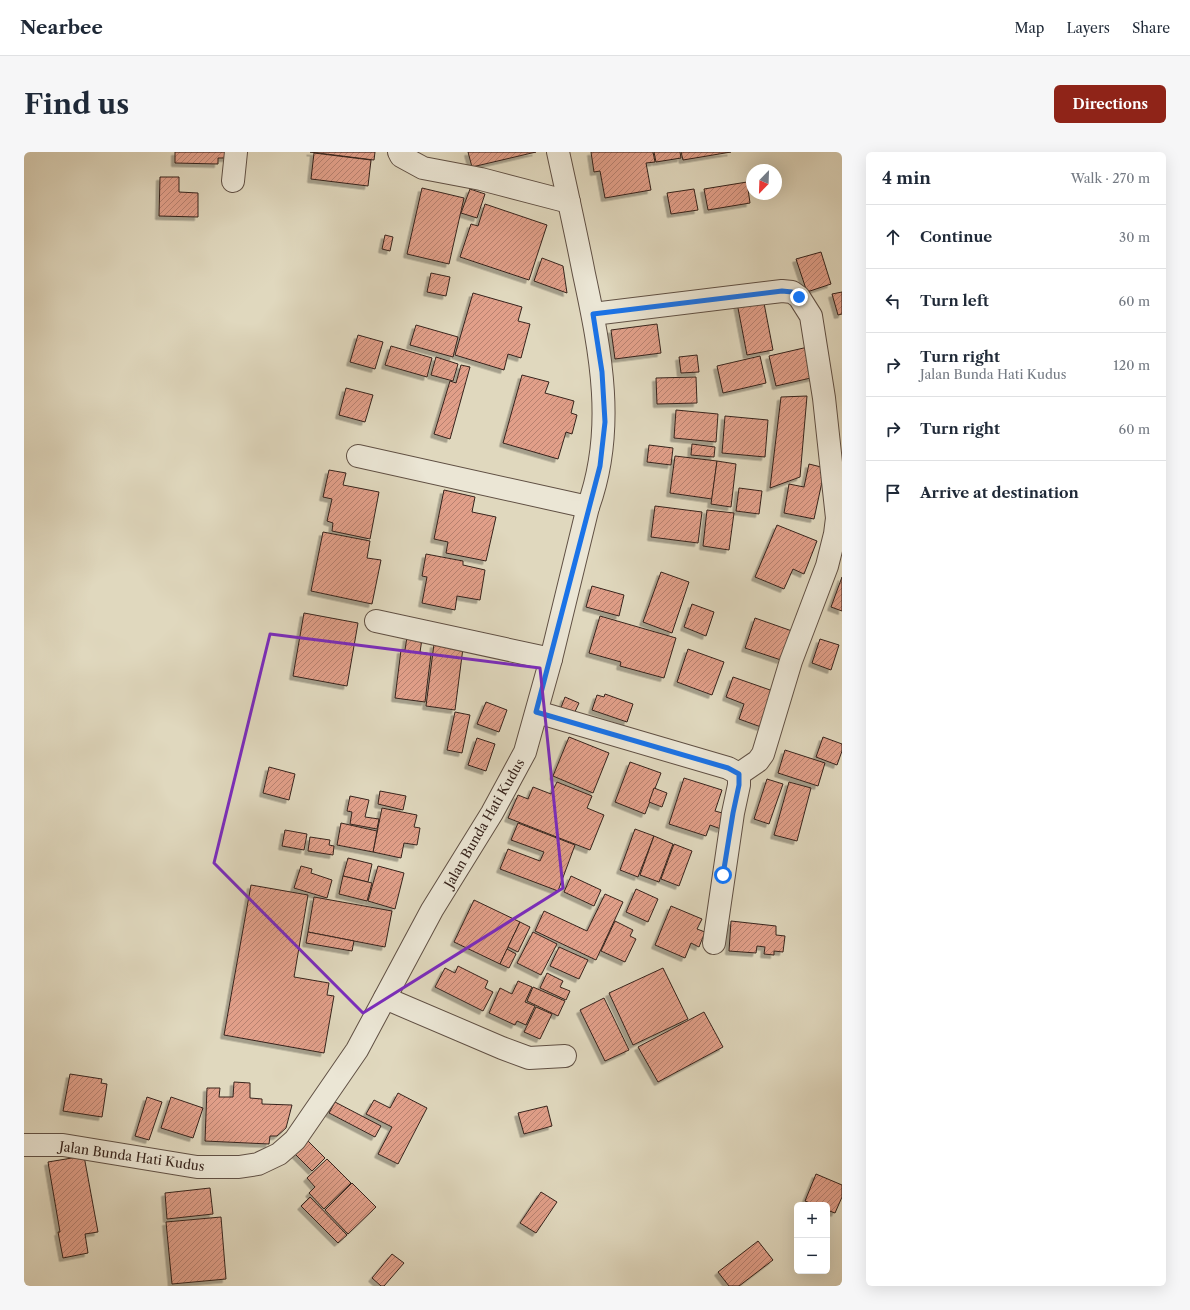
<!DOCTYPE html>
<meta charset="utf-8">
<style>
body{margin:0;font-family:"Libre Caslon Text",serif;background:#f6f6f7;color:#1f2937}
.controls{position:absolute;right:12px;bottom:12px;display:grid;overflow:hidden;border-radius:6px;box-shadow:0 4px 16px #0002}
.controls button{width:36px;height:36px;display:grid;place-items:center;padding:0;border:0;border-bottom:1px solid #e0e1e3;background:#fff;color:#1f2937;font:20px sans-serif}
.compass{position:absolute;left:722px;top:12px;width:36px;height:36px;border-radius:50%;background:#fff;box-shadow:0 4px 16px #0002;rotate:203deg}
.stop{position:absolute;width:12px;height:12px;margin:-9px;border:3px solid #1a73e8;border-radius:50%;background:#fff}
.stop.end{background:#1a73e8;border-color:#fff;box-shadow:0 1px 4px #0008}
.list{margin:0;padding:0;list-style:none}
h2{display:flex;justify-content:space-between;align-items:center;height:52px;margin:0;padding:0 16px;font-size:17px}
h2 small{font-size:13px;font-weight:400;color:#747a83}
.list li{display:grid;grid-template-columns:26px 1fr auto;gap:12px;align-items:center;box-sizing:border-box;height:64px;padding:0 16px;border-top:1px solid #e0e1e3}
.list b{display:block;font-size:15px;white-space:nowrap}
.list p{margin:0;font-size:13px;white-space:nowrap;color:#747a83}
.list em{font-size:13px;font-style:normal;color:#747a83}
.icon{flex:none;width:22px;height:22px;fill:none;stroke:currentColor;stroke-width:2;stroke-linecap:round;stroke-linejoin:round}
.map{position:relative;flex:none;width:818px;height:1134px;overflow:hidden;border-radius:6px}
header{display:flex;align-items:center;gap:24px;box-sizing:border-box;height:56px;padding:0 20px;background:#fff;border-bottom:1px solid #e0e1e3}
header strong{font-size:19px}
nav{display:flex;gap:22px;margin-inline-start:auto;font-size:14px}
.intro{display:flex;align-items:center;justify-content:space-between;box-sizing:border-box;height:96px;padding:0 24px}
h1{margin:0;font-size:28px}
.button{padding:10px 18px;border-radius:6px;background:#8f2418;color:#fff;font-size:14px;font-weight:700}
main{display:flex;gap:24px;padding:0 24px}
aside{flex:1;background:#fff;border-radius:6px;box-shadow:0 4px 16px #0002}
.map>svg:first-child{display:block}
.building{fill:url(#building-hatch);stroke:#36231c;filter:url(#shadow)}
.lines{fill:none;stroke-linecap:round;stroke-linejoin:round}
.minor-casing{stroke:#605044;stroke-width:24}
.tertiary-casing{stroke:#605044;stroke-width:24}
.minor{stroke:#ebe6d5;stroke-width:22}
.tertiary{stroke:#ebe6d5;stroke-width:22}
.route{stroke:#1a73e8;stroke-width:5}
.marked{fill:none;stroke:#7b2cbf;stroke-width:3;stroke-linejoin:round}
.labels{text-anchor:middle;stroke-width:3.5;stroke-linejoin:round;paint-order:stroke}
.street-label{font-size:13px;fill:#36231c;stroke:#ebe6d5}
</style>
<header>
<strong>Nearbee</strong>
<nav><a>Map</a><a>Layers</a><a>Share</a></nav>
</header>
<div class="intro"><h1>Find us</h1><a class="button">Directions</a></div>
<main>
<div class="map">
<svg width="818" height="1134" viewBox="0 0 818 1134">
<defs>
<pattern id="building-hatch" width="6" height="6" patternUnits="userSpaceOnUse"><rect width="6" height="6" fill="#e19f89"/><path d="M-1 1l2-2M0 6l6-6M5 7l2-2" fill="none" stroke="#b7816f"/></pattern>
<filter id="shadow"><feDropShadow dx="-3.5" dy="3.5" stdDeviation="0" flood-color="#0004"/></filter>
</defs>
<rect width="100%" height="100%" fill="#e0d8be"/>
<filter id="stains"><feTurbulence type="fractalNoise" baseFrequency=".005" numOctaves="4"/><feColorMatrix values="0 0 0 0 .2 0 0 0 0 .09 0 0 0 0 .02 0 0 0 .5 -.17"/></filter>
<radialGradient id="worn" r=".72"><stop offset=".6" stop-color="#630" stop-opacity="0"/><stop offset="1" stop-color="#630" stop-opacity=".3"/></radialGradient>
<g class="building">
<polygon points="151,0 207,0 207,6 194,6 194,12 151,11"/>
<polygon points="286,0 351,0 350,8"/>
<polygon points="444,0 512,0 448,15"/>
<polygon points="567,0 629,0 631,10 622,11 627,38 581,46 576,19 570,20"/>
<polygon points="630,0 656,0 657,6 632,10"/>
<polygon points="657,0 707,0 659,8"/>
<polygon points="290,1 347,8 344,34 287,27"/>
<polygon points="136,25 155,25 155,40 174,41 174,65 135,64"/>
<polygon points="723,30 726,51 684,58 680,37"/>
<polygon points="398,36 440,46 425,112 383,102"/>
<polygon points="446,37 461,42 453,66 437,61"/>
<polygon points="670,37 674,58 647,62 643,41"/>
<polygon points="461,52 523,73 505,128 436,105 447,72 454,74"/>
<polygon points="361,83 369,85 366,99 358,97"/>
<polygon points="797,100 807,132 783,140 772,107"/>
<polygon points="518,106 539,114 543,141 510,129"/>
<polygon points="407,121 426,125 422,144 403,140"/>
<polygon points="818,140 818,162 814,163 808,142"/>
<polygon points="449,141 498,155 494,169 506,172 497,206 484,202 480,218 431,203"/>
<polygon points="739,146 749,198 723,203 713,151"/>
<polygon points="633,172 637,201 591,207 587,178"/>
<polygon points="392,173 434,185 429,205 386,193"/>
<polygon points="334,183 359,190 351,217 326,210"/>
<polygon points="367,194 408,206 403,225 361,213"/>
<polygon points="784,195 791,225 752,234 745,204"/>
<polygon points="673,203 675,220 657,221 655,205"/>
<polygon points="736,204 742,231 699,241 693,214"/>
<polygon points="412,205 434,212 429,229 407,223"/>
<polygon points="437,213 446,215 426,287 410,282 426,229 432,231"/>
<polygon points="498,223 525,230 521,241 550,249 547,261 553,263 548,282 542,280 534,307 479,291"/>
<polygon points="672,225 673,251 633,252 632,226"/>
<polygon points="322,236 349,243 341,270 315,263"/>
<polygon points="783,244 776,325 746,336 757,245"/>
<polygon points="652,258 694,262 692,290 650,286"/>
<polygon points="701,264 744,268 741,305 698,301"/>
<polygon points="668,292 691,295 690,305 667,303"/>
<polygon points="625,293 649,296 647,313 623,310"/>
<polygon points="651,304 693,309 688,347 646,341"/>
<polygon points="693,309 712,312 707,355 687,352"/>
<polygon points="785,312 801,316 790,367 760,361 765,332 780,335"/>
<polygon points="305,318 322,321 319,333 355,340 346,387 308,379 309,371 303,369 308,347 299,345"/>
<polygon points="715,336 738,339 735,362 712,359"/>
<polygon points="420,338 451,345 448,360 472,365 462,409 422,401 424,390 410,387"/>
<polygon points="631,354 678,360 674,391 627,385"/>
<polygon points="683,358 710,361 705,398 679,394"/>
<polygon points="753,373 793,389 780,422 769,417 760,437 731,425"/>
<polygon points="299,380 346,389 343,406 357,408 348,452 287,439"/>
<polygon points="402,402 439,409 439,413 461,418 456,448 433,444 431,458 398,451 403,425 398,424"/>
<polygon points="637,420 665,430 648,481 619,470"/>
<polygon points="818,425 818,459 807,455"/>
<polygon points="568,434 600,443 595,464 562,455"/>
<polygon points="668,452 690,460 682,484 660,475"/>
<polygon points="280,461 334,471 323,534 269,524"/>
<polygon points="576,464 652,486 640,526 596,514 597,510 565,501"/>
<polygon points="731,466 768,479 757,508 721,496"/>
<polygon points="383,485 398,487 396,500 407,502 401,550 371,546 377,498 381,498"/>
<polygon points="796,487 815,493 807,518 788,511"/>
<polygon points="410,492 439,496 431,558 402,554"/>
<polygon points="664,497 700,510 688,543 653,530"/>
<polygon points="709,525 749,539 737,575 715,567 720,552 702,545"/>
<polygon points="581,542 609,552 603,570 568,558 573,543 580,545"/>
<polygon points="541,545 555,551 549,564 536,558"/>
<polygon points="462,550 483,558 475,580 453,572"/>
<polygon points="431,560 446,563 438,601 423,598"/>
<polygon points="545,585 585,601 569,641 529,624"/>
<polygon points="799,585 818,592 818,599 813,613 792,605"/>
<polygon points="453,586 471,592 462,619 444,613"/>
<polygon points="761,598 801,611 794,634 754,621"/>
<polygon points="606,610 637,621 621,662 591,650"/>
<polygon points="245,615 271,622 265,648 239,641"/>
<polygon points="660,626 698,638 691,659 702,662 697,677 686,673 682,684 645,672"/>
<polygon points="743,627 759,632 745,672 730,667"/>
<polygon points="533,630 568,644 563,656 580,663 566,698 484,666 494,643 504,647 509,635 527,642"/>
<polygon points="765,630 787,636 773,689 750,683"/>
<polygon points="630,636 643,641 638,655 625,650"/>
<polygon points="356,639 382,644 379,658 354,652"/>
<polygon points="326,644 345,648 341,665 355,667 353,677 326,672 328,660 323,659"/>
<polygon points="358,656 393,663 390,675 396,676 393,693 380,691 377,706 349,700"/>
<polygon points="317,671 353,679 349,700 313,693"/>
<polygon points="494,671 551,693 534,739 476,717 484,697 516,709 520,700 487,688"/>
<polygon points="611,677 630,684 614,725 596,718"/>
<polygon points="261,678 283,682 280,698 258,694"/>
<polygon points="630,684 649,692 635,730 616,723"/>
<polygon points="286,685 306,688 305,693 310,694 309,703 284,699"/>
<polygon points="650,692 668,699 655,734 637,727"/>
<polygon points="324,706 348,712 344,730 319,724"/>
<polygon points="277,714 288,717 287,721 308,728 303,746 270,736"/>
<polygon points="354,714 380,721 371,757 344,749"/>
<polygon points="319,724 348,731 343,749 315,742"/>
<polygon points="547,724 577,738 570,754 540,740"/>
<polygon points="227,733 284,743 270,825 305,831 303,843 310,844 300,901 200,883"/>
<polygon points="612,737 634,747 624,770 602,760"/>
<polygon points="581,742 599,750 572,808 511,779 520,759 563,779"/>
<polygon points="290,745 368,759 361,795 284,780"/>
<polygon points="450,748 496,770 476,812 430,790"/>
<polygon points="647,754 678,767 673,777 681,780 675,795 667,791 661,806 631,793"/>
<polygon points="591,769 609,778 606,784 612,787 601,810 577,799"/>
<polygon points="707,769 752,774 752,783 761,784 759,800 750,799 750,803 740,802 741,795 733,794 732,801 705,799"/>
<polygon points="496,770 506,775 494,800 484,795"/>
<polygon points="284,780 330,789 328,799 282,791"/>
<polygon points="509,780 533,792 517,823 493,811"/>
<polygon points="535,795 564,808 555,827 526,814"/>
<polygon points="483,797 492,802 485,816 476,812"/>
<polygon points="434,814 464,829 461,836 469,840 459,859 411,835 421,816 431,821"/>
<polygon points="639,816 664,867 609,893 585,841"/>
<polygon points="523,821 539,829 536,835 546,839 542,848 516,836"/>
<polygon points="494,829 508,835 501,850 511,854 502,873 493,869 491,873 465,861 476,836 488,842"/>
<polygon points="509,835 541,849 534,864 503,849"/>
<polygon points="580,846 605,898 581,909 556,858"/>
<polygon points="512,855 528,862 516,887 500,880"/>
<polygon points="680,860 699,895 634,930 614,895"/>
<polygon points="46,922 78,927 77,931 83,932 78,965 39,959"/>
<polygon points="210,930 226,931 226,946 238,947 238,952 268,953 262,976 253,984 246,984 245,992 181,989 183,936 196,936 195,945 209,945"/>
<polygon points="374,941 403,956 374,1012 354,1002 368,975 342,962 350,948 366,956"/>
<polygon points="123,945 138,950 125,988 111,984"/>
<polygon points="147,945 179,956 169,986 137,976"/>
<polygon points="311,950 357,974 351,985 305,961"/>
<polygon points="523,954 528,974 500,982 494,961"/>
<polygon points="284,989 301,1006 288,1019 271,1002"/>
<polygon points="60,1004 74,1080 61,1082 64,1101 39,1106 34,1080 36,1080 24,1010"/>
<polygon points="303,1007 327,1031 300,1057 285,1041 291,1035 283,1026"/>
<polygon points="792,1022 818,1033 818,1045 811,1061 803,1058 803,1053 791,1053 781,1049"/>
<polygon points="328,1031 352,1055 324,1082 301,1058"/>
<polygon points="186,1036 189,1062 143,1067 141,1041"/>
<polygon points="517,1040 533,1050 512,1081 496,1071"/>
<polygon points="286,1045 323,1083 314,1091 277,1054"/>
<polygon points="197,1065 202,1127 148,1132 142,1070"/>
<polygon points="734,1089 749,1108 715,1134 705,1134 694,1120"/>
<polygon points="368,1102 380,1111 360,1134 357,1134 348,1126"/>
</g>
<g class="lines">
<defs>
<g id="minor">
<polyline points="375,0 377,4 399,16 457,27 545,50"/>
<polyline points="209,29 212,0"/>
<polyline points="569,162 758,139 768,140 775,145 787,164 800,246 813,366 811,382 803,414 767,509 739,602 734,609 715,622"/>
<polyline points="334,304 564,355"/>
<polyline points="352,469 527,507"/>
<polyline points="513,560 704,616 715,622 715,633 709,661 690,791"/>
<polyline points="361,846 478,896 505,906 541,904"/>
</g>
<path id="tertiary" d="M0,993H39L173,1015H215L234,1012L255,1002L271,988L333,898L408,758L468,661L501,600L527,507L564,355C592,278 577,201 560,122C552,81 543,41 534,0"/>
</defs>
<use href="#minor" class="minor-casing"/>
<use href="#tertiary" class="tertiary-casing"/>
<use href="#minor" class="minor"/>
<use href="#tertiary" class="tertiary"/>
</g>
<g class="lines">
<polyline class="route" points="699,723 709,661 715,633 715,622 704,616 512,560 576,314 581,270 578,220 569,162 758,139 768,140 775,145"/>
</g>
<path class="marked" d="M246,482L516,516L539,736L339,861L190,711Z"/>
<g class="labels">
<g class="street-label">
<text transform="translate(460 671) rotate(-60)" y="5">Jalan Bunda Hati Kudus</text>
<text transform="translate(108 1004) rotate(8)" y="5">Jalan Bunda Hati Kudus</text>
</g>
</g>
<rect width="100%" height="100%" filter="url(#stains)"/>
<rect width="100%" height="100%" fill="url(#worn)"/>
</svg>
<div class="controls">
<button>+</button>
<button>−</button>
</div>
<svg class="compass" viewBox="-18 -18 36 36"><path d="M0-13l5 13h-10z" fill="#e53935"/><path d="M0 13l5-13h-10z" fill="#747a83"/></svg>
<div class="stop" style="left:699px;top:723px"></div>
<div class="stop end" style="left:775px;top:145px"></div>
</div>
<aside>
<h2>4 min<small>Walk · 270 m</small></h2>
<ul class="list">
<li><svg class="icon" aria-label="ahead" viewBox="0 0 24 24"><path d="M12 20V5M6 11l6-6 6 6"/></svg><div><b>Continue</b></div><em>30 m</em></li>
<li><svg class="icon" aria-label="left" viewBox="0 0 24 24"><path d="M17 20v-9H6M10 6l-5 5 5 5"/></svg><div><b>Turn left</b></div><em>60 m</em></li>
<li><svg class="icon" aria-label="right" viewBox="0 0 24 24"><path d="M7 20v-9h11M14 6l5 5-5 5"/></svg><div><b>Turn right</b><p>Jalan Bunda Hati Kudus</p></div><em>120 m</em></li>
<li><svg class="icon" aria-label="right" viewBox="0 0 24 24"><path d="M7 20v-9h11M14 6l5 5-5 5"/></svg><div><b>Turn right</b></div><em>60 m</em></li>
<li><svg class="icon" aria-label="arrive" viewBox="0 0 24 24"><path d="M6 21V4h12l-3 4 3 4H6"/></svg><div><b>Arrive at destination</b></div></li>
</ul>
</aside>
</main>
